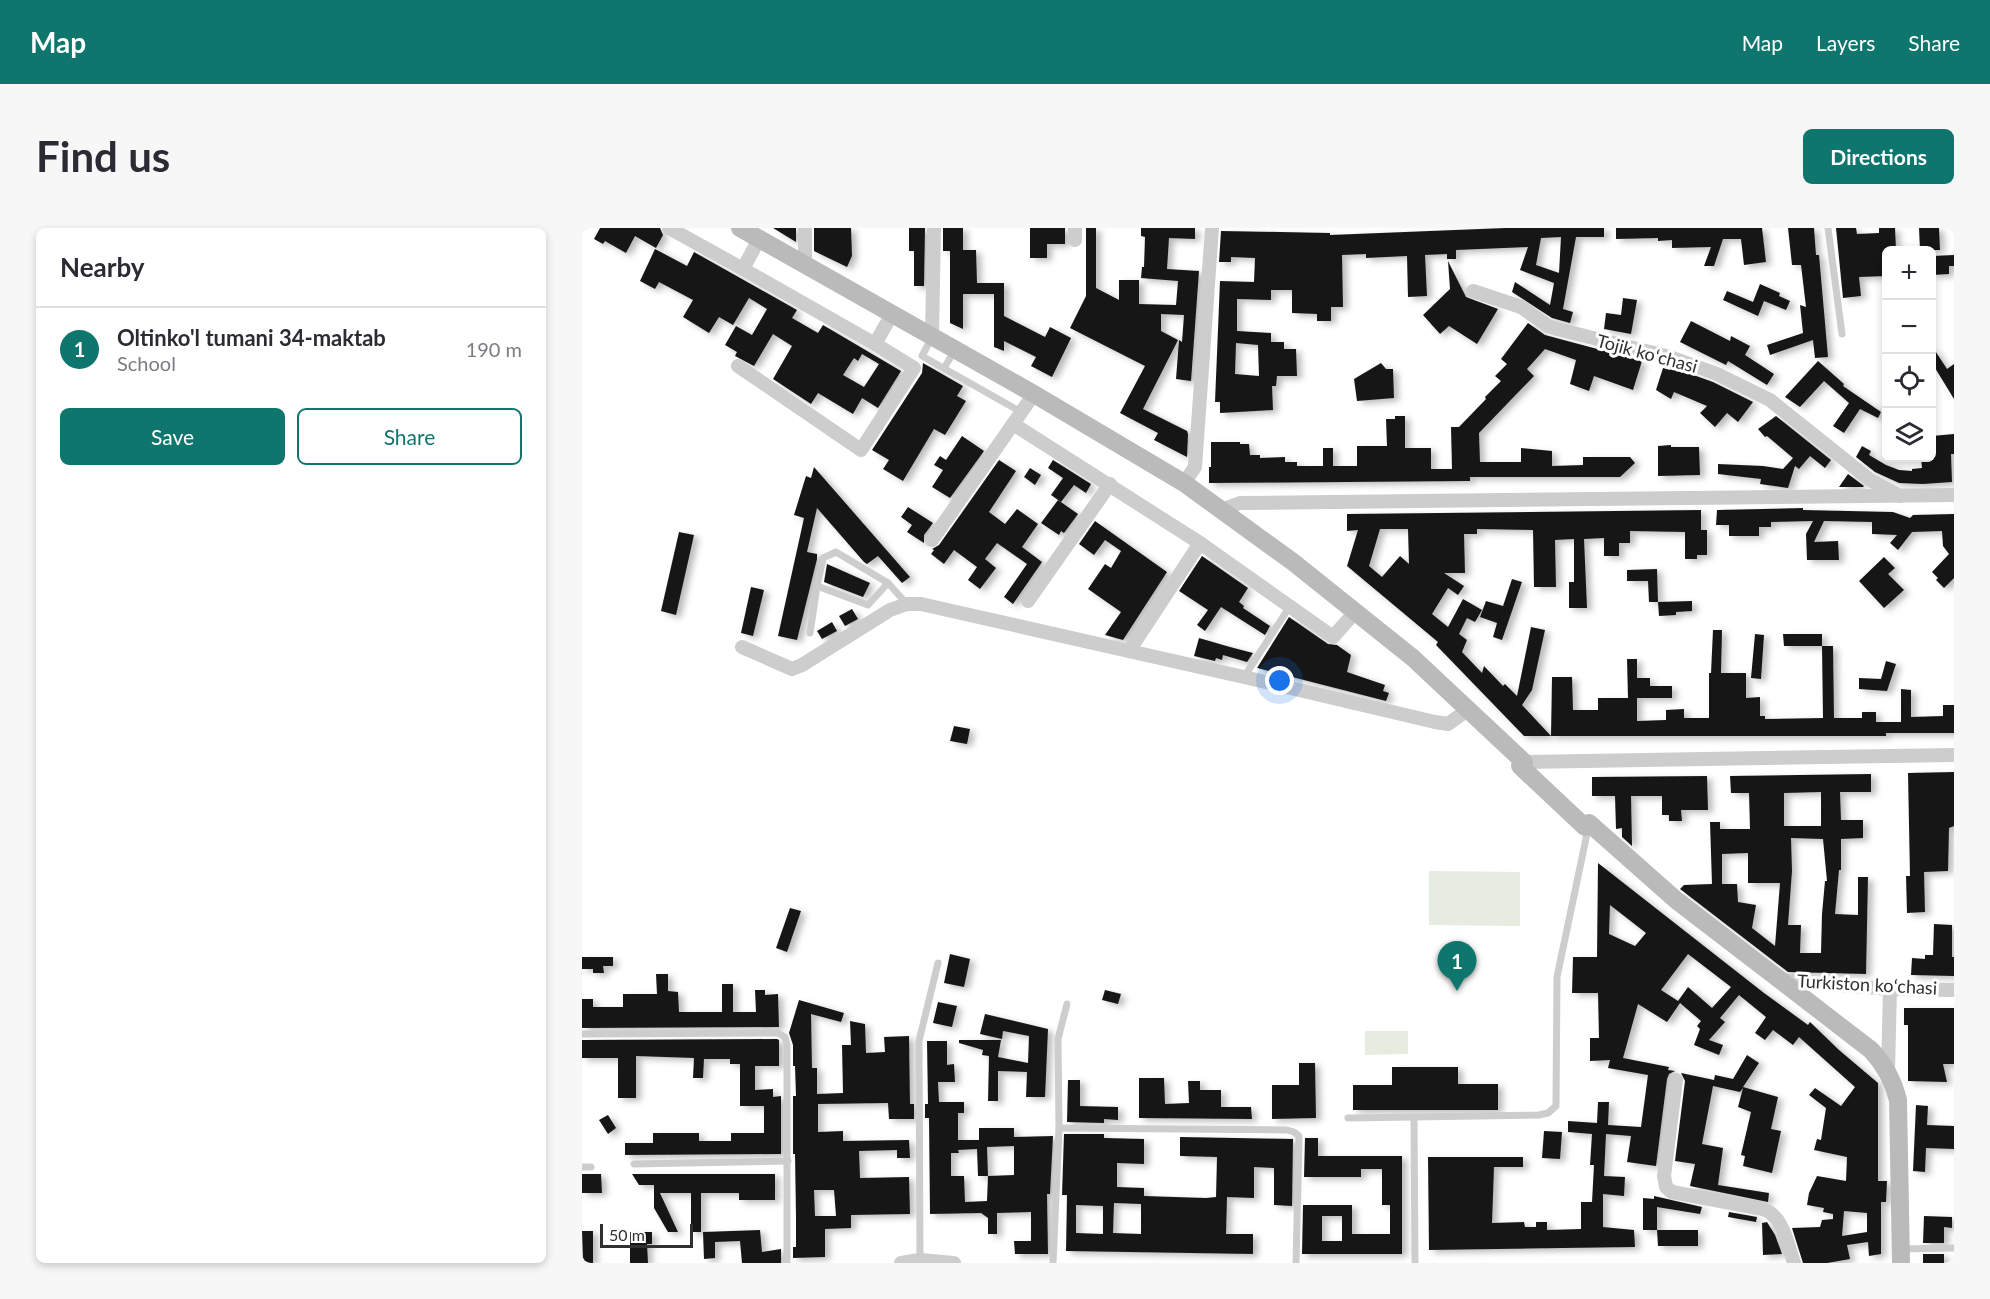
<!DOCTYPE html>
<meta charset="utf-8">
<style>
body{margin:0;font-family:Lato,sans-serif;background:#f7f7f7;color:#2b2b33}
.controls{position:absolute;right:18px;top:18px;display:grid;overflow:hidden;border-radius:9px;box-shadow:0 3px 9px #0003}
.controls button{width:54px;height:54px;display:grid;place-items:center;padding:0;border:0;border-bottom:2px solid #e1e1e2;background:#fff;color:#2b2b33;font:30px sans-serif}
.scale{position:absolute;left:18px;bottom:15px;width:93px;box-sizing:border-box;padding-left:6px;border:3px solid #303030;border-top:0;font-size:16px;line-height:21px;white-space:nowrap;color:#303030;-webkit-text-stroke:4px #fff;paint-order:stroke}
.you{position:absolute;left:698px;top:453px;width:21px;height:21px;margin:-15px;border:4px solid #fff;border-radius:50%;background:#1a73e8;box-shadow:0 0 0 9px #1a73e833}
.badge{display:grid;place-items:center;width:39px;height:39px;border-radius:50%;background:#0f766e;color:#fff;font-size:20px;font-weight:700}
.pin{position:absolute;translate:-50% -50px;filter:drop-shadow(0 2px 3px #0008)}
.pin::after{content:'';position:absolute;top:32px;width:21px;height:18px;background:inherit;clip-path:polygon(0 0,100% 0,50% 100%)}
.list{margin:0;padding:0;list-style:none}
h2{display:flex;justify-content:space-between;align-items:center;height:78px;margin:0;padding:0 24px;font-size:26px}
h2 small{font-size:20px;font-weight:400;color:#7c7c81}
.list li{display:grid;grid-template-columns:39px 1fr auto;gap:18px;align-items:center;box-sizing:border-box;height:84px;padding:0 24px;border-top:2px solid #e1e1e2}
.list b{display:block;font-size:22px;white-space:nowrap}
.list p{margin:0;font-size:20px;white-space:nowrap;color:#7c7c81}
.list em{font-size:20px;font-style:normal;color:#7c7c81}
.actions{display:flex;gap:12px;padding:18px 24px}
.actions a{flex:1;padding:14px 0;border:2px solid #0f766e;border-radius:9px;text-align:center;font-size:21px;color:#0f766e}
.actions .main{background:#0f766e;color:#fff}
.icon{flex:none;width:33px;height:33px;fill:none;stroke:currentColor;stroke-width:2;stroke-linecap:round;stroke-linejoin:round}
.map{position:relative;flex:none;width:1372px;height:1035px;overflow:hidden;border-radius:9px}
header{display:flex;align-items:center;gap:36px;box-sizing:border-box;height:84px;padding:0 30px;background:#0f766e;color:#fff}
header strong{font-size:28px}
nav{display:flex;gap:33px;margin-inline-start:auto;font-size:21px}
.intro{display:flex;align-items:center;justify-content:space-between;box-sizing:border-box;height:144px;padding:0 36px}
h1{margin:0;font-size:42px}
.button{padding:15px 27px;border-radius:9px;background:#0f766e;color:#fff;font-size:21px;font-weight:700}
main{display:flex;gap:36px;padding:0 36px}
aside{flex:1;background:#fff;border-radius:9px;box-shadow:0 3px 9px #0003}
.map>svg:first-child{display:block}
.green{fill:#e6ecdf}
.building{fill:#171717;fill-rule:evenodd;filter:url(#shadow)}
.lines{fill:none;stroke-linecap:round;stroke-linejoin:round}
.lane{stroke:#cdcdcd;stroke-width:7}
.street{stroke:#cdcdcd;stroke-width:14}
.secondary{stroke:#bababa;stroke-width:18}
.labels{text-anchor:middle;stroke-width:6;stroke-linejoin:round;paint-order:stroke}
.street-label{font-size:18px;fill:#303030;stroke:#fff}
</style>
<header>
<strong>Map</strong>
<nav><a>Map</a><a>Layers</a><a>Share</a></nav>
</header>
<div class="intro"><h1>Find us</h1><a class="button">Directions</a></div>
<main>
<aside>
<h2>Nearby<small></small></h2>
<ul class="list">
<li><span class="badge">1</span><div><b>Oltinko'l tumani 34-maktab</b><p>School</p></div><em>190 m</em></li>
</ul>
<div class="actions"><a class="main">Save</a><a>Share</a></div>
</aside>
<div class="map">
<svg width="1372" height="1035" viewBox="0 0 1372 1035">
<defs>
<filter id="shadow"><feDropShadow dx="5" dy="3" stdDeviation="3" flood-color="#0004"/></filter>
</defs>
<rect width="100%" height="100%" fill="#fff"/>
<g class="green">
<polygon points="847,643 938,644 938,698 847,697"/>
<polygon points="783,803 826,803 826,826 783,827"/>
</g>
<g class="building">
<polygon points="18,0 78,0 81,7 74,20 53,8 44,25 23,13 21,16 12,11"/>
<polygon points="191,0 214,0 214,14"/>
<polygon points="232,0 269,0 270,28 265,39 232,23"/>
<polygon points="327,0 343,0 342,58 332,58 332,23 327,23"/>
<polygon points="361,0 381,0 381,22 394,22 395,55 422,55 422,88 463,109 468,99 489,110 470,149 449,138 454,129 422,113 422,123 412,119 412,66 381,66 381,101 368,95 368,23 361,23"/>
<polygon points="448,0 483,0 483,16 465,16 465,30 448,30"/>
<polygon points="504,0 514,0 514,60 537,72 537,52 557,52 557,76 594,77 596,53 559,50 560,39 562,39 563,9 559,8 559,0 613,0 613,11 587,10 585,41 617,43 609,153 594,151 597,112 600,114 602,87 579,86 579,103 596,112 561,181 605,203 606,206 605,229 572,212 576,205 538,185 563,138 488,100 504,68"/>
<path d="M923,0H1022V9H994L981,81L991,84L988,95L970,90L930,64L933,54L968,77L972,55L938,42L946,19L874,22V31H865V26L843,27L845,68L826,69L825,28L784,30V26L760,27L761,79H749V93H735V86L710,85V62H689V72L655,71V103L689,105V114H702V121H714L715,148H695L694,158H690L691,182L638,185V174H633L638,53L672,54L673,30L649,29V34H637L639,3L748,5V7ZM979,9L977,45L954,37L959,10ZM654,115L676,117L677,148L653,146Z"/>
<polygon points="1034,0 1180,0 1184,34 1162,37 1159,11 1141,11 1132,38 1122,38 1129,19 1090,20 1090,12 1076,13 1076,10 1034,11"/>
<polygon points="1206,0 1232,0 1234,27 1237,27 1246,129 1233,130 1231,112 1188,127 1185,117 1221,105 1218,77 1224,79 1219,37 1210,37"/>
<polygon points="1254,0 1274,0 1275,6 1297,5 1297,0 1313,0 1314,22 1305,22 1305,48 1277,49 1279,68 1261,70"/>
<polygon points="1337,0 1357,0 1358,22 1338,22"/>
<path d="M73,21L105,38L112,24L215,82L210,90L236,105L241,97L319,143L296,180L280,170L271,186L236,165L229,176L191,151L210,118L191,106L172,138L153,128L155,124L143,117L154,98L170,107L185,81L167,70L151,97L137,89L127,105L101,89L111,72L77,54L73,61L58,53ZM280,126L297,136L282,159L261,147L272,130L276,133Z"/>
<polygon points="1372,27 1372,38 1367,38 1367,46 1350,47 1350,28"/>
<polygon points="866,33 884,69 916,81 895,116 867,98 858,106 841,87 868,61"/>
<polygon points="1178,56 1198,65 1197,68 1208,73 1204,82 1182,73 1176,88 1141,72 1145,63 1171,74"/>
<polygon points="1041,70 1055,72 1049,106 1022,101 1024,85 1039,87"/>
<polygon points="1109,93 1148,113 1149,108 1168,118 1163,127 1192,146 1185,157 1146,133 1144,137 1098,114"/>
<polygon points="946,95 963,107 1060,133 1051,162 1012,148 1007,163 988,156 994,132 963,121 945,141 952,148 897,205 898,234 939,234 939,220 970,223 970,238 1001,237 1001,229 1048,229 1053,235 1038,249 888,249 888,253 627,255 627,239 629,239 629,214 658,214 658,216 667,216 668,227 678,227 678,230 703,229 703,234 715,234 715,238 741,238 741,220 751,220 751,238 775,238 775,218 805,218 804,191 813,191 813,188 823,188 823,220 849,220 849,241 870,241 869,199 877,199 904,171 903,169 919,153 913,148 925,136 919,131"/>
<polygon points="1350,118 1365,141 1372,136 1372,171 1350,135"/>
<polygon points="1236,133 1262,156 1261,158 1299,184 1296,190 1278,181 1262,205 1251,198 1267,175 1242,153 1218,179 1203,169"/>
<polygon points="341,135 381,158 375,168 384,173 363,207 352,201 321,253 301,241 307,232 290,222 340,145"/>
<polygon points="799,135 804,141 811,141 812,170 775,173 772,151"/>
<polygon points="1089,139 1131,154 1171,174 1156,194 1145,185 1133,199 1118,185 1125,178 1092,164 1089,171 1074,162 1081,140 1088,142"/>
<polygon points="1194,188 1249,232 1243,240 1228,228 1217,241 1213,238 1206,260 1178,256 1179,251 1136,246 1136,236 1181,238 1201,241 1211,230 1185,208 1183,209 1176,201"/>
<polygon points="1372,206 1372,226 1369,226 1370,254 1341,256 1317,255 1293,244 1274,229 1280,218 1289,223 1287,227 1304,237 1317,242 1330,243 1330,241 1340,240 1339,230 1350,230 1350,208"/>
<polygon points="380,208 402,223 368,270 350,259 361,242 352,237 358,228 364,232"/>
<polygon points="1089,217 1089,219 1117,219 1118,247 1076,248 1076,218"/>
<polygon points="417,232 434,243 407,284 423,296 435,281 456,296 440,319 460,334 431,376 422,369 445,336 415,315 403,331 414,340 398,361 386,352 395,339 372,322 362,336 349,326 352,322 350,321 357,317"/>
<polygon points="471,232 509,256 504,265 492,257 479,274 469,267 481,250 466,240"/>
<polygon points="232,239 328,349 320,355 296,328 285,336 282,334 235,280 225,324 235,326 235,331 215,412 196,408 222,290 212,287 224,248 229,250"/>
<polygon points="448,240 459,247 453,257 442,249"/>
<polygon points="1266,246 1282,258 1281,259 1257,259"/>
<polygon points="476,272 496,286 482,305 479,303 477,307 459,295"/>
<polygon points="326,279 351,295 342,307 342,315 325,304 330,297 319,289"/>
<polygon points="1221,280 1221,282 1311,284 1328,290 1331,287 1372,286 1372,350 1362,360 1354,352 1356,350 1350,344 1367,326 1361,318 1360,303 1330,304 1316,322 1308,315 1315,307 1290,306 1290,294 1242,293 1232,314 1256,313 1257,332 1225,332 1224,306 1231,293 1189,294 1189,299 1177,299 1177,308 1147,308 1147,297 1134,297 1135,282"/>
<path d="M1119,282V302H1125V327H1115V331H1103V304L1048,303V315H1037V328H1022V310L1002,311L1005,380H987V354H992V311L973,312L974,359H952L951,302L895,301V306H882L883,345H862L882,358L876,367L866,360L850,386L866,399L881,371L900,382L893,394L885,390L877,406L885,412L880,424L900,445L902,438L921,458L923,456L935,468L949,399L963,402L950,462L940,477L969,508L970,449H990L991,482H1016V470H1046L1045,431H1055V450H1068V458H1090V470H1055V493L1084,492V482L1102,481V490H1127V445H1129L1131,402H1140L1139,445H1164V470L1178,469V488H1183V491L1241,490L1240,418H1251L1252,490H1280V484H1294V494H1319V461L1329,462V489L1361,488V477H1372V505H1304V508H942L854,417L856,414L765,338L776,302L765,303V286ZM798,301H826L827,336L818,328L800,349L787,338Z"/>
<polygon points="513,293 585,344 541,412 523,407 539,384 506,361 523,336 529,340 539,323 523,312 512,327 497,316"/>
<polygon points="97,304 112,307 94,387 79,383"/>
<polygon points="620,328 666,360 657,374 662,378 661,380 688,398 683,407 639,379 623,403 615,397 626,382 597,363"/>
<polygon points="1302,329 1313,340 1306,346 1322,362 1302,380 1277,353"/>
<polygon points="245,336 288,355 281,369 242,354"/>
<polygon points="1075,341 1076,374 1110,373 1110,383 1094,384 1094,387 1077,388 1076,374 1067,374 1066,353 1045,353 1045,342"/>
<polygon points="930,351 940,354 920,412 911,409 915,395 898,389 904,373 921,378"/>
<polygon points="169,359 182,362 171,408 159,405"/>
<polygon points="270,381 276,391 263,398 257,388"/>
<polygon points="707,389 746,416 755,417 769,427 765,444 803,457 801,463 807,465 804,473 675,440"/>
<polygon points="250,394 255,403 240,411 235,403"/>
<polygon points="1173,406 1182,407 1179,451 1169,450"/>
<polygon points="1201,406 1240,406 1240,418 1202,418"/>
<polygon points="617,410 648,419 671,425 665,434 641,427 640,432 634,430 633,433 612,428"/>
<polygon points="1304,433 1314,436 1305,463 1277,461 1277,450 1299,451"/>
<polygon points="372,498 388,501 385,516 368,513"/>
<polygon points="1372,544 1372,598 1367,600 1366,643 1342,644 1343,684 1325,685 1324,648 1328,648 1326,545"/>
<path d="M1289,546V564H1258L1259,592H1281V610L1259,611V642H1257L1253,686L1276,687V649H1286L1284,746L1206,744L1098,661L1102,657L1130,656L1128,594H1138V601H1168L1167,565H1149L1148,548ZM1239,564V598H1202V565ZM1209,610L1241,611L1245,653H1243L1240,686L1239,725H1218L1219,697H1206L1210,643ZM1166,625V655H1198L1193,718L1170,700L1174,677L1156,674L1155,656H1140V626Z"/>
<polygon points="1125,548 1126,582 1099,582 1100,593 1087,593 1087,587 1080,587 1080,568 1049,568 1050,618 1040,609 1040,600 1034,601 1033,568 1010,568 1010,549"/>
<path d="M1016,635L1182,765L1226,797L1228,794L1257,822L1296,855V953H1305L1304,974H1299V1026L1287,1028L1286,1014L1265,1017L1268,1031L1245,1035H1221L1210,1000L1238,999L1240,992L1251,991V986L1241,984L1242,980L1225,977L1227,965L1235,948L1264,953L1265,929L1232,922L1235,911L1239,912L1244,880L1227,867L1233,860L1259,878L1273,859L1217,809L1211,817L1191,802L1183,812L1173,805L1184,789L1157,767L1138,790L1143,794L1127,812L1141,817L1137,827L1112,817L1118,801L1115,798L1119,793L1098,775L1085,794L1056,776L1041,830L1087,839L1086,842L1093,843L1087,846L1085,851L1074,938L1045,934L1049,908L1024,906L1022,948L1043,949L1042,968L1021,966V999L1052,1002L1053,1019L847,1022L846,929H941V939H912L910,995L942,994L943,999H954V994H965V1002L999,1001V974H1010L1012,937H1008L1010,906L986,904V893L1015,895L1016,874H1027L1026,897L1059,899L1066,847L1026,840L1028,832L1008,833V810H1017L1016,765H990L991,729H1015ZM1028,677L1064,705L1053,718L1027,706ZM1106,726L1149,759L1130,780L1106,759L1096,773L1079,762ZM1262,983L1285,985V1004L1260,1008Z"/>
<polygon points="208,680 219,683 205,724 194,720"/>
<polygon points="1352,696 1370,697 1370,729 1372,729 1372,748 1329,747 1330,730 1343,731 1343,727 1351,727"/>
<polygon points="368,726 388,731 382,759 362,755"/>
<polygon points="0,729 31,729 31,738 21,738 22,745 11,745 11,741 0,741"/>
<polygon points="74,746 86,746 86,763 96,764 97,784 140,784 140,756 151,756 151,784 174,784 173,762 183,762 183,767 196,766 197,799 0,800 0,771 11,771 11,779 41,779 41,766 75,766"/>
<polygon points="523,762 539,766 536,776 520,772"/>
<path d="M217,772L262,785L259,794L229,786L230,840H235V866L261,865L260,817H269L268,793L283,796L284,825L303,824L302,809L327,808L328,876H332V891H307L306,875L236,876V904L261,903V913L327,912L328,930H315V922L277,923L278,950L327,949L328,986L269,987V1000L243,1001V1029L211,1030V1019H214V988L213,926H211V868H214L213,838H211V817L207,805ZM232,962H252L254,988H233Z"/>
<polygon points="356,774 375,778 370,799 351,795"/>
<polygon points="1322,780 1372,780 1372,836 1361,836 1365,854 1326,853 1326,797 1322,797"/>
<polygon points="403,786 466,801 463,869 444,869 445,844 416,843 416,873 406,873 407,828 400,827 401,822 377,815 377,812 419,812 416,829 446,835 447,808 421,803 420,811 398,806"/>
<polygon points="195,811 197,812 197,838 173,838 173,862 191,861 191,869 199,868 199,926 43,927 43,915 71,915 71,905 117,905 117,913 149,913 149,905 182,905 182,878 158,878 158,836 148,836 148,831 122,831 121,850 111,850 112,830 54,828 54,870 36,870 36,830 0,830 0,812"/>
<path d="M345,813H365V837L372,836L373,854H356L357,874H382V885H376V912H397V900H432V909L471,908L468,966H465L466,1026H433L432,1013H449V984L415,985V1006H406V990L399,985L348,986L347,890H343V876H346ZM432,918V947L406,948L405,919ZM395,921L396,948H406L405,973L383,974L382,948H369V925H377L376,922Z"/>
<polygon points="1165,827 1177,835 1161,859 1196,869 1189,901 1199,903 1190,945 1161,938 1163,928 1159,927 1169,884 1156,879 1161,860 1158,864 1131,858 1120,916 1141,920 1136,957 1187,965 1186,974 1108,958 1113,936 1093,933 1103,853 1099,845 1132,852 1133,847 1151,851"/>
<polygon points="717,835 733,835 734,890 690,891 690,857 717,857"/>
<polygon points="810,839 876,839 876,856 916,856 916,882 771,882 771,857 810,857"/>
<polygon points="557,850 582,850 583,876 607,875 606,853 618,853 618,862 639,862 639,879 669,879 670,891 557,890"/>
<polygon points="486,852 498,852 498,878 536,879 536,892 522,891 522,895 485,894"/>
<polygon points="1334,877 1346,878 1345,897 1372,898 1372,921 1344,920 1343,944 1331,943"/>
<polygon points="26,887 34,900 26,906 17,892"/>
<polygon points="962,903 980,904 978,931 960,930"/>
<path d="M482,906H522V910L562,911V936L535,935V959L562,960V968L624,970L634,969L635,929L598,928V909L711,911L710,978L692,977V940L672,939V970L645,969L644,1006H671V1026L484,1023L485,967H480ZM532,975L559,976V1006L531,1005ZM494,977L521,978V1006L494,1005Z"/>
<path d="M723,910H736V928H820V1026H720L721,977H770V1006H808V977H800V941H779V949H722ZM740,988H760V1013H740Z"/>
<polygon points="0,946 19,946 20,965 0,965"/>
<polygon points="50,946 193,946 193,972 157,972 157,965 119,965 119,1004 109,1004 109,965 78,965 96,1004 86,1004 72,980 72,957 57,957"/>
<polygon points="1072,968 1120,979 1118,986 1075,979 1075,1002 1061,1002 1061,970 1072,971"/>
<polygon points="1147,984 1175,989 1174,994 1146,989"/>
<polygon points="1342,988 1370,989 1370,1000 1362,999 1362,1015 1341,1015"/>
<polygon points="1185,994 1193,1007 1200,1026 1181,1027 1180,995"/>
<polygon points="178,1002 180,1024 199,1021 199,1035 160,1035 158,1013 133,1014 133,1030 122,1031 121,1004"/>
<polygon points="1075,1002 1116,1002 1116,1018 1076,1018"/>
<polygon points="0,1003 11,1003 11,1035 1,1035"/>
<polygon points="48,1004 70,1004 70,1016 65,1016 66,1035 48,1035"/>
<rect x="1341" y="1026" width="21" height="9"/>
</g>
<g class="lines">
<g class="lane">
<polyline points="1246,0 1260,106"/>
<polyline points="350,109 340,128 439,184"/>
<polyline points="362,140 373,122"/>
<polyline points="235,358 286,377 306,355 325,376"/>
<polyline points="228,405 235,358 241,330 254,324 306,355"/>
<polyline points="662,449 708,378"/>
<polyline points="0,806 196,805 203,809 205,817 205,1035"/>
<polyline points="832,889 833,1035"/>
<polyline points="766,890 957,887 966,885 974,878 975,749 1006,601"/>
<polyline points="477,900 705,902 712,904 717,908 714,1035"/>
<polyline points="52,936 206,933"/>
<polyline points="0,939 9,939"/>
<polyline points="1319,1021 1372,1020"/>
<polyline points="338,1032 337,813 356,735"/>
<polyline points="471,1035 477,900 476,811 485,776"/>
</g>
<g class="street">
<polyline points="87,0 161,41 177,11"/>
<polyline points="223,0 223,37"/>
<polyline points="493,0 493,12"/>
<polyline points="161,41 293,116"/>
<polyline points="891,63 939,79 966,98 975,101 1088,129 1135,146 1188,172 1288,252 1318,268"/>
<polyline points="350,109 352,0"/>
<polyline points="156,138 279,222 332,140 293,116 310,86"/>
<polyline points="431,196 618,315 547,423"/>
<polyline points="602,255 613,239 630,0"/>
<polyline points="639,282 658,275 1372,267"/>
<polyline points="350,312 452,166"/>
<polyline points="618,315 751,409 774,383"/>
<polyline points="446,373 528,256"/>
<polyline points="160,419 210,441 220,437 308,382 325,376 339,376 662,449 853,494 866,496 887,481"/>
<polyline points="942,534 1372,527"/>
<polyline points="1198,752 1308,761 1372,762"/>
<polyline points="1306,843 1308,761"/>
<path d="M1094,852L1082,948L1084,959L1090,964L1181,981C1202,989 1205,1015 1212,1035"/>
<polyline points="319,1035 338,1032 372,1035"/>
</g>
<path class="secondary" d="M158,0L452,166L602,255L711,334L831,430L942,534L938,538L1003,599L1007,595L1094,672L1289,822C1303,837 1311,852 1316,872L1319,1035"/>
</g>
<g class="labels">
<g class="street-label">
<text transform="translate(1065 126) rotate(15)" y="6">Tojik koʻchasi</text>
<text transform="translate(1285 757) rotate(3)" y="6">Turkiston koʻchasi</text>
</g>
</g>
</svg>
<div class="controls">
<button>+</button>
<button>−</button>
<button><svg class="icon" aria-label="locate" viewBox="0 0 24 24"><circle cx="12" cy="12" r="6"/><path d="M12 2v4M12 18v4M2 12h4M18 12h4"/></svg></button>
<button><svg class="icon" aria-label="layers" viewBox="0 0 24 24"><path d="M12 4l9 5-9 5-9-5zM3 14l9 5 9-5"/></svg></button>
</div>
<div class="scale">50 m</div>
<div class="you"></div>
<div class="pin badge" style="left:875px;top:763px">1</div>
</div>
</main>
